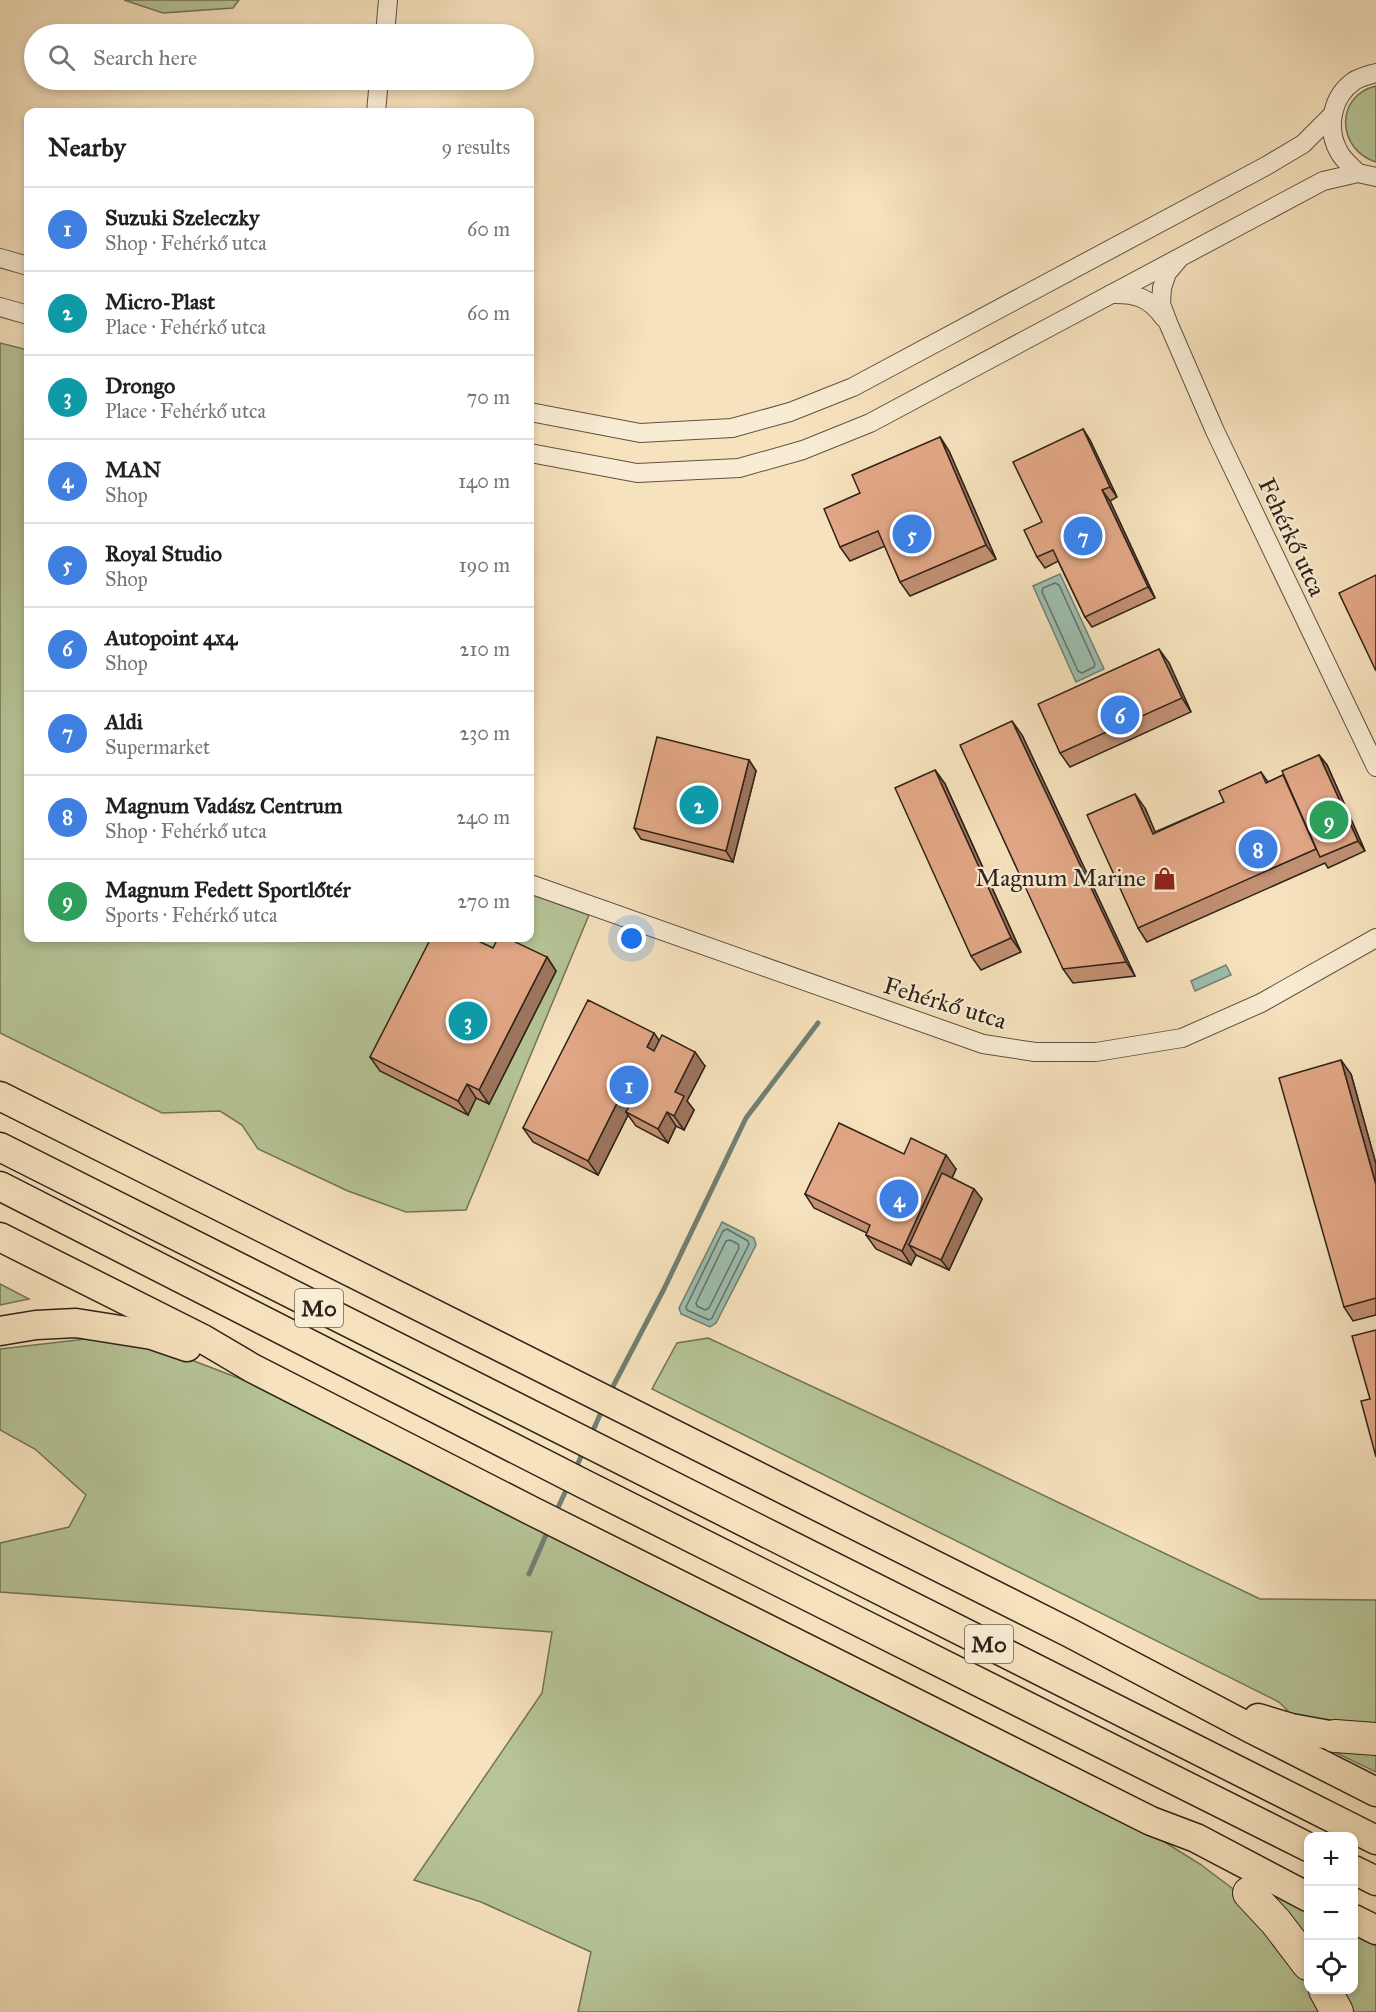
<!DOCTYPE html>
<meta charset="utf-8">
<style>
body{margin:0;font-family:"IM FELL Great Primer",serif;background:#f6f6f6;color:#202124}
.controls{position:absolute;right:18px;bottom:18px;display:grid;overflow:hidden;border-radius:12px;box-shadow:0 3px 9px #0003}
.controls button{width:54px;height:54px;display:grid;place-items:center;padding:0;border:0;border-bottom:2px solid #e0e0e0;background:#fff;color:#202124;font:30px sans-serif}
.you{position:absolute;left:632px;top:939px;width:21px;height:21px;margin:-15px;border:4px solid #fff;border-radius:50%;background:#1a73e8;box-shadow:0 0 0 9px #1a73e833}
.badge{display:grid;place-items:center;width:39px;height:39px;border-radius:50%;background:#ea580c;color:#fff;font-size:20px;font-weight:700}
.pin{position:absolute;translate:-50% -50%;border:3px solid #fff;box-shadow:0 2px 6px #0006}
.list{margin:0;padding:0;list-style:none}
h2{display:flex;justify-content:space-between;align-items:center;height:78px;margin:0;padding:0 24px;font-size:26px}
h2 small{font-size:20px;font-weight:400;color:#757577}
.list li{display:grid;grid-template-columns:39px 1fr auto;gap:18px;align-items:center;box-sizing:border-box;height:84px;padding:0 24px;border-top:2px solid #e0e0e0}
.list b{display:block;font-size:22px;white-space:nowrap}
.list p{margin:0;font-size:20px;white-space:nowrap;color:#757577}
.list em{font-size:20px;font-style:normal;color:#757577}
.icon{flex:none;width:33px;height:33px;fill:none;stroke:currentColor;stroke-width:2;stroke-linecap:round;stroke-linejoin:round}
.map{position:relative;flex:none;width:1376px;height:2012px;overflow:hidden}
.search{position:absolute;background:#fff;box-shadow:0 3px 9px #0003;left:24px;top:24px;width:510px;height:66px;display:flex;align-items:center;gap:15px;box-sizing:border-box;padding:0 21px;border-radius:33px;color:#757577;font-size:22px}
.panel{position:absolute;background:#fff;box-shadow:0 3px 9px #0003;left:24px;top:108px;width:510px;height:834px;border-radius:12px}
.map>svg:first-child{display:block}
.green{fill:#b6c496;stroke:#727358;stroke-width:1.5}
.water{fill:#9dbeb0;stroke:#718074;stroke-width:1.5}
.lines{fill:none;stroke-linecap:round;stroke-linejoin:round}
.shore{stroke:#667064;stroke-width:1.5}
.stream{stroke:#718074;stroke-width:5}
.minor-casing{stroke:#615242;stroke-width:20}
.trunk-casing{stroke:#2f2219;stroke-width:31}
.motorway-casing{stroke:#2f2219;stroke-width:34}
.minor{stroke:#f9ecd4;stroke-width:18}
.trunk{stroke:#f6e2bd;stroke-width:28}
.motorway{stroke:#f6e2bd;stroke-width:32}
.wall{fill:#c29073;stroke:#2f2219;stroke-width:1.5}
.shaded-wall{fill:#9e755e;stroke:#2f2219;stroke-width:1.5}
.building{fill:#e2a786;stroke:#2f2219;stroke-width:1.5}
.labels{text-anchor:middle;stroke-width:4.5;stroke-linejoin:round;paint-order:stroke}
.shield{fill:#f9ecd4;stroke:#6c5f51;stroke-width:1.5}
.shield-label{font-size:22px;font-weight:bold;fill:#2f2219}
.street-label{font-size:24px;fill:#2f2219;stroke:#f9ecd4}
.poi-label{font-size:24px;fill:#2f2219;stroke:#f9ecd4;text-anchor:end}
</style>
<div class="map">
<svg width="1376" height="2012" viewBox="0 0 1376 2012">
<rect width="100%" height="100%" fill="#f6e2bd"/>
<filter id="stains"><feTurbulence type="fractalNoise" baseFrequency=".00333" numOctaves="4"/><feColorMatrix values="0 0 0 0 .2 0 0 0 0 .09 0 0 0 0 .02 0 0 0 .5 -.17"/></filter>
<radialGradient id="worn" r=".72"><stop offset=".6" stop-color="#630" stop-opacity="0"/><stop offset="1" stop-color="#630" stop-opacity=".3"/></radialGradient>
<g class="green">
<polygon points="124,0 239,0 233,8 163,13"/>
<path d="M1376,86V162C1337,150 1334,96 1376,86Z"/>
<polygon points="0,343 28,350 28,938 530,938 530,894 589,915 466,1210 406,1212 348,1191 258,1149 242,1125 220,1111 162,1113 0,1033"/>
<polygon points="0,1284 29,1299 0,1305"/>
<polygon points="111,1336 150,1344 246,1381 1147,1831 1200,1864 1245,1898 1308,1973 1308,1990 1321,1990 1331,2012 578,2012 591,1952 481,1902 414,1880 542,1693 552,1632 0,1592 0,1543 69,1527 86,1495 35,1449 0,1430 0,1349"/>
<polygon points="708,1338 951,1451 1260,1599 1376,1600 1376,1772 1324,1747 1279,1702 652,1389 677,1343"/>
<polygon points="1258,1887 1308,1912 1308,1944"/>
<polygon points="1354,1935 1376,1946 1376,2012 1349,2012 1339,1990 1354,1990"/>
</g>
<g class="water">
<polygon points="1060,574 1104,669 1076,682 1033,586"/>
<polygon points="1226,965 1231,975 1195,991 1191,981"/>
<polygon points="722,1222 754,1238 756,1245 716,1323 710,1327 681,1314 679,1308"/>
</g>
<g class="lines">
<g class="shore">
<polygon points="1055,583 1059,585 1095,664 1094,667 1082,673 1078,671 1042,592 1043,588"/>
<polygon points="727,1229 748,1241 749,1244 712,1318 709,1320 687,1310 686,1307 723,1231"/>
<polygon points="730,1240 738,1244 739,1248 709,1308 705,1310 697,1306 696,1303 726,1241"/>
</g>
<g class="stream">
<polyline points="609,1394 664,1289 746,1118 818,1023"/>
<polyline points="591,1435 603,1408"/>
<polyline points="575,1470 583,1452"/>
<polyline points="555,1514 569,1484"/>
<polyline points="529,1574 549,1528"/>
</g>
<defs>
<g id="minor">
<polyline points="385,34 388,0"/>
<polyline points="376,112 379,80"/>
<path d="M1358,173C1352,167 1343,160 1339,152C1326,129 1331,97 1354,81C1360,77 1369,75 1376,73"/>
<polyline points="0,258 28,266"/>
<polyline points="1178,260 1167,273 1162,288 1161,304 1169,325 1215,431 1376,767"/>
<path d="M1111,294C1136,293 1150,298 1164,318"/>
<polyline points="0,307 28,315"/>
<polyline points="530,412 640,433 732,428 790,412 853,387 1266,166 1303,144 1332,115"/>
<polyline points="530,453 637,473 739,468 803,450 870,423 1323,181 1358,173 1376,177"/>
<polyline points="530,884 983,1044 1035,1052 1096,1052 1182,1038 1261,1003 1376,938"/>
</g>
<g id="trunk">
<polyline points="0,1096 1070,1633 1252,1729 1376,1792"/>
<polyline points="0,1147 1376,1840"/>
<polyline points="0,1186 584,1484 1308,1847"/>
<polyline points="0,1237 203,1339 252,1368 530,1510 1151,1821 1196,1838 1308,1897"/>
<polyline points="0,1331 36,1325 76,1323 152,1335 187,1347"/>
<polyline points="1258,1718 1291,1728 1335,1736"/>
<polyline points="1354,1870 1376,1881"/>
<polyline points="1354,1919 1376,1930"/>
</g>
<g id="motorway">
<polyline points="1335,1736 1376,1739"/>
<polyline points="1249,1893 1276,1922 1308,1964"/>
<polyline points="1325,1990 1337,2012"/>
</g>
</defs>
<use href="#minor" class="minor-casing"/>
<use href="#trunk" class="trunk-casing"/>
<use href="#motorway" class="motorway-casing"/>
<use href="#minor" class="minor"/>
<use href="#trunk" class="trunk"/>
<use href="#motorway" class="motorway"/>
</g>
<g class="wall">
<polygon points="1083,429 1090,440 1117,497 1110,501 1155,598 1092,627 1085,617 1058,561 1045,568 1037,557"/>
<polygon points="940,437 949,451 996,559 910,596 900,582 885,546 850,561 840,547 860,493"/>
<polygon points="1169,663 1191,712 1070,767 1060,753"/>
<polygon points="1022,735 1135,976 1073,983 1063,969"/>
<polygon points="1319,755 1327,765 1365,851 1328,868 1325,863 1147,942 1138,928 1145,808 1155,832 1224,802 1261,772 1268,782 1283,775"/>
<polygon points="749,760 756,771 733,862 641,839 634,828"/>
<polygon points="935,770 945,784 1021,952 981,970 971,956"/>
<polygon points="493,948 547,957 556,971 489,1104 476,1098 468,1115 380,1071 370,1057"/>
<polygon points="659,1040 705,1066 687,1101 694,1110 684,1130 676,1126 668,1143 636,1126 628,1115 598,1175 533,1142 523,1128"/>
<polygon points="1351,1074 1376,1164 1376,1315 1353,1321 1344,1307"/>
<polygon points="904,1154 956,1169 952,1178 974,1189 982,1199 949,1270 916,1255 911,1265 876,1249 866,1235 867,1233 814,1208 805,1194"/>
</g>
<g class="shaded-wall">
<polygon points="1083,429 1090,440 1117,497 1110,487"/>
<polygon points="940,437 949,451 996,559 986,545"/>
<polygon points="1102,490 1110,501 1155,598 1148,587"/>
<polygon points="1159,649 1169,663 1191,712 1182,698"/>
<polygon points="1012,721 1022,735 1135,976 1126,962"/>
<polygon points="1319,755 1327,765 1365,851 1358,841"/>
<polygon points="749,760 756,771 733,862 726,851"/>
<polygon points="935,770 945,784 1021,952 1011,938"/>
<polygon points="1135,794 1145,808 1162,848 1153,834"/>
<polygon points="547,957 556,971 489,1104 479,1090"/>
<polygon points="654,1033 664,1047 657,1061 647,1047"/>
<polygon points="695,1052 705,1066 687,1101 694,1110 684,1130 674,1116 675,1092"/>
<polygon points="1341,1060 1351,1074 1376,1164 1376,1185"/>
<polygon points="467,1084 476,1098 468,1115 458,1101"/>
<polygon points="624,1089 634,1103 626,1112 628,1115 598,1175 588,1161"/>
<polygon points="667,1112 676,1126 668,1143 658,1129"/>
<polygon points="946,1155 956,1169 919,1249 909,1245 916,1255 911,1265 902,1251"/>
<polygon points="974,1189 982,1199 949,1270 941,1260"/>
</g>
<g class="building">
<polygon points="1083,429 1110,487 1102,490 1148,587 1085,617 1053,550 1037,557 1024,530 1042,522 1013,462"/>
<polygon points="940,437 986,545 900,582 878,531 840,547 824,509 860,493 852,475"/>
<polygon points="1376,575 1376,671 1339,593"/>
<polygon points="1159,649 1182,698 1060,753 1038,704"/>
<polygon points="1012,721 1126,962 1063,969 960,745"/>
<polygon points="657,737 749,760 726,851 634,828"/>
<polygon points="1319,755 1358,841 1320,857 1282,771"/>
<polygon points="935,770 1011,938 971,956 895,788"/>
<polygon points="1261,772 1266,783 1283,775 1316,849 1138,928 1087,815 1135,794 1153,834 1224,802 1219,791"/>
<polygon points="431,938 472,938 493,948 498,938 507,938 547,957 479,1090 467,1084 458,1101 370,1057"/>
<polygon points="588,1000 654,1033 647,1047 654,1051 662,1035 695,1052 675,1092 684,1096 674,1116 667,1112 658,1129 626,1112 635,1095 624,1089 588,1161 523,1128"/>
<polygon points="1341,1060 1376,1185 1376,1298 1344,1307 1279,1078"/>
<polygon points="839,1123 904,1154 911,1138 946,1155 902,1251 866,1235 870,1225 805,1194"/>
<polygon points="942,1173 974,1189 941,1260 909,1245"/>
<polygon points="1376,1330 1376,1457 1361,1401 1370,1399 1352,1336"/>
</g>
<defs>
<symbol id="shop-bare" viewBox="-9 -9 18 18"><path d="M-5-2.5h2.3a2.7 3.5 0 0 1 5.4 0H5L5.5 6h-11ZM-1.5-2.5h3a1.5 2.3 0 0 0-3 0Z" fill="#8f2418" stroke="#f9ecd4" stroke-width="2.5" paint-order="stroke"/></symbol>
</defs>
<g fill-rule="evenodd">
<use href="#shop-bare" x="1148" y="862" width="33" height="33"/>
</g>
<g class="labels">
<g class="shield">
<rect x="295" y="1289" width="48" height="38" rx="4.5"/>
<rect x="965" y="1625" width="48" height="38" rx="4.5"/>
</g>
<g class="shield-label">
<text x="319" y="1316">M0</text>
<text x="989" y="1652">M0</text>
</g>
<g class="street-label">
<text transform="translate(1292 537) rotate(65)" y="8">Fehérkő utca</text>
<text transform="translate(945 1003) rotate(17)" y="8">Fehérkő utca</text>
</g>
<g class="poi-label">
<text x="1146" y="886">Magnum Marine</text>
</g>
</g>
<rect width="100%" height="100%" filter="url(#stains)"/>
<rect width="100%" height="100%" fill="url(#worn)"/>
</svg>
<div class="controls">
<button>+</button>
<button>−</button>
<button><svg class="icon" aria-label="locate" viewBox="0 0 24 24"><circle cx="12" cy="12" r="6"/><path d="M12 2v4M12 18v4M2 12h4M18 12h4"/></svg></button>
</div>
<div class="you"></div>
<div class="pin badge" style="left:629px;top:1085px;background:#3f7fe0">1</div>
<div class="pin badge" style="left:699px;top:805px;background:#0f9aa8">2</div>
<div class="pin badge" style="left:468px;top:1021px;background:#0f9aa8">3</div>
<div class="pin badge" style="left:899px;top:1199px;background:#3f7fe0">4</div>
<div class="pin badge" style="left:912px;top:534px;background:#3f7fe0">5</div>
<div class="pin badge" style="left:1120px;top:715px;background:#3f7fe0">6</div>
<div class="pin badge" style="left:1083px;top:536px;background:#3f7fe0">7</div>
<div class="pin badge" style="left:1258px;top:849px;background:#3f7fe0">8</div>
<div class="pin badge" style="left:1329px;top:820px;background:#2e9e5b">9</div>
<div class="search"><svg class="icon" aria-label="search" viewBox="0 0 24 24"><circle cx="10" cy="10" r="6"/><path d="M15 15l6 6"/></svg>Search here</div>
<section class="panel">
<h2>Nearby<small>9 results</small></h2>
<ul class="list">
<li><span class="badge" style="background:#3f7fe0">1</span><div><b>Suzuki Szeleczky</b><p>Shop · Fehérkő utca</p></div><em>60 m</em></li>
<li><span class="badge" style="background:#0f9aa8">2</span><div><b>Micro-Plast</b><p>Place · Fehérkő utca</p></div><em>60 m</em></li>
<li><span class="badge" style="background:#0f9aa8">3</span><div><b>Drongo</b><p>Place · Fehérkő utca</p></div><em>70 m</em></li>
<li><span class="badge" style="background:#3f7fe0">4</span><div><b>MAN</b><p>Shop</p></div><em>140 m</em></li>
<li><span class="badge" style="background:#3f7fe0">5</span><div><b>Royal Studio</b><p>Shop</p></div><em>190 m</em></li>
<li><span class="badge" style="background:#3f7fe0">6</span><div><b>Autopoint 4x4</b><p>Shop</p></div><em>210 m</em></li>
<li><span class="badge" style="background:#3f7fe0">7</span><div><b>Aldi</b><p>Supermarket</p></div><em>230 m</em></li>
<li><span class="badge" style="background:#3f7fe0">8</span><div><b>Magnum Vadász Centrum</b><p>Shop · Fehérkő utca</p></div><em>240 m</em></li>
<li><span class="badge" style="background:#2e9e5b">9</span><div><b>Magnum Fedett Sportlőtér</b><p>Sports · Fehérkő utca</p></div><em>270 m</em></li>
</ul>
</section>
</div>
